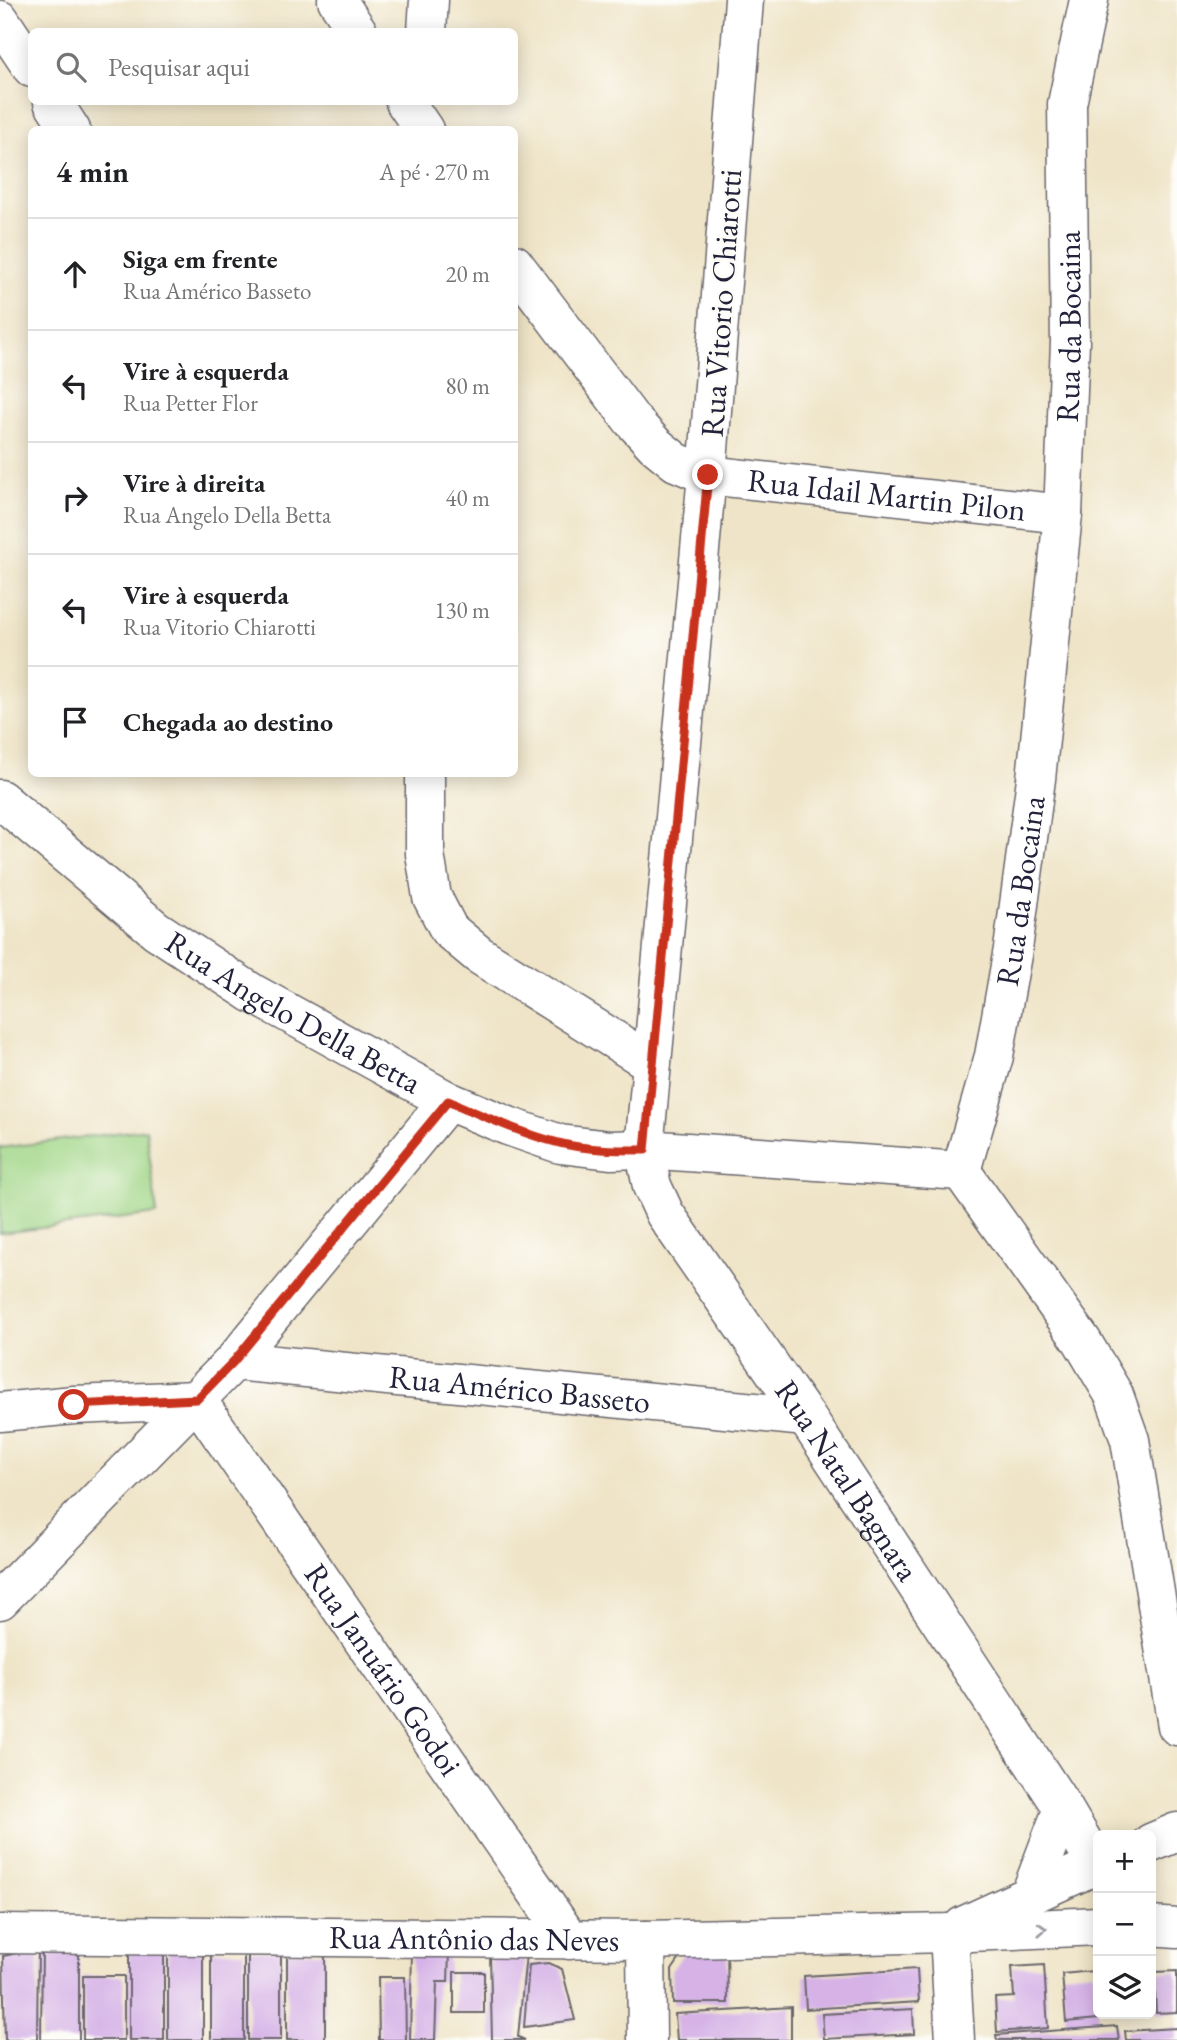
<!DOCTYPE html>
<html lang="pt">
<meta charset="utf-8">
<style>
body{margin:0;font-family:"EB Garamond",serif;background:#f2f2f2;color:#202124}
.controls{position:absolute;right:21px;bottom:21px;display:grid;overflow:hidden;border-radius:10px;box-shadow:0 4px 18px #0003}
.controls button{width:63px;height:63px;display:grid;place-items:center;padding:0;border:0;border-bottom:2px solid #e0e0e0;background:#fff;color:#202124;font:35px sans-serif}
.stop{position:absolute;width:21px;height:21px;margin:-16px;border:5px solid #c8321e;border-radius:50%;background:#fff}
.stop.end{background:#c8321e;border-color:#fff;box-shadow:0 2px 7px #0008}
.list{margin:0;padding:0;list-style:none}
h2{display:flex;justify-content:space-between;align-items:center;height:91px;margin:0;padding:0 28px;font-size:30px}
h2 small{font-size:23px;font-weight:400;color:#757577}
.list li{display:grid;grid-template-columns:46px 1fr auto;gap:21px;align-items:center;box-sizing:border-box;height:112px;padding:0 28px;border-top:2px solid #e0e0e0}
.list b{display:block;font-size:26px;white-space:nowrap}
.list p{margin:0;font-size:23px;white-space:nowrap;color:#757577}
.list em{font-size:23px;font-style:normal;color:#757577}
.icon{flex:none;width:38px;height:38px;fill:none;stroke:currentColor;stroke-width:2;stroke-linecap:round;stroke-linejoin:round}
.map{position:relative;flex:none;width:1177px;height:2040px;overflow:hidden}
.search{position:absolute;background:#fff;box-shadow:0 4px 18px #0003;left:28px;top:28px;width:490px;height:77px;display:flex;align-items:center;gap:18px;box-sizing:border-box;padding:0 24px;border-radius:10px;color:#757577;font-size:26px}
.panel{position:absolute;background:#fff;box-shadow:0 4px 18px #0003;left:28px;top:126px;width:490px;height:651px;border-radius:10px}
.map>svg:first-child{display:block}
.green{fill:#a0d687;stroke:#617c61;stroke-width:2}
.building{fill:#d6b2e7}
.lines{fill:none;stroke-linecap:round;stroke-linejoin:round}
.street-casing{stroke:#6a666c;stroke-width:41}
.street{stroke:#fff;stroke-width:38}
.oneway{stroke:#9c9ca7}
.route{stroke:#c8321e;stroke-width:9}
.labels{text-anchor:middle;stroke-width:5;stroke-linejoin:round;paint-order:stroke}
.street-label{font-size:32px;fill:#22223b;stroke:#fdfcf7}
</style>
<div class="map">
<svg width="1177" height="2040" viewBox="0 0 1177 2040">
<rect width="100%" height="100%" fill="#fdfcf7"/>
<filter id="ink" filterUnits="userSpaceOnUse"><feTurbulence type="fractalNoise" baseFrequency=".0143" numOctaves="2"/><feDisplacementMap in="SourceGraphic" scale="14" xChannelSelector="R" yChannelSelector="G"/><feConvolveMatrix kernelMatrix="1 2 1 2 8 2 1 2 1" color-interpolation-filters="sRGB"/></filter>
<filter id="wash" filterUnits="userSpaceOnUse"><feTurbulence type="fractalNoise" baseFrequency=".00686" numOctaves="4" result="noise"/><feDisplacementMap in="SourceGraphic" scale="28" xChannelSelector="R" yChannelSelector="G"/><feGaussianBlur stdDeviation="1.57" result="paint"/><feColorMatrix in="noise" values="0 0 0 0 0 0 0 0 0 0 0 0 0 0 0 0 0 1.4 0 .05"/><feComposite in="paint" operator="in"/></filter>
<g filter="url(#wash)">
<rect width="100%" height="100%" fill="#efe4c7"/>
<polygon class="green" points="146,1129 157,1214 0,1233 0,1148"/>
<g id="blocks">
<g class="building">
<polygon points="689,1945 727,1947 728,2003 673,2003 672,1970"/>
<polygon points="42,1947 79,1947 79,2040 41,2040"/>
<polygon points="38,1949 37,2040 5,2040 3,1956"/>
<rect x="129" y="1949" width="35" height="91"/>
<rect x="211" y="1951" width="33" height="89"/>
<rect x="248" y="1951" width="33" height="89"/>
<rect x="168" y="1952" width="35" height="88"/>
<rect x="287" y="1952" width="38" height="88"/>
<polygon points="412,1952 449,1953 448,1982 437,1982 435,2040 410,2040"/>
<polygon points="490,1954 526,1954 518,2037 525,2040 492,2040"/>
<polygon points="548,1963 562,1969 575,2020 524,2027 529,1965"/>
<polygon points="1044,1965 1048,2028 997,2032 995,1998 1014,1997 1012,1967"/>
<polygon points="917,1969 919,2002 806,2009 804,1976"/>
<polygon points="1093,1971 1098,2019 1066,2022 1062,1974"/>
<polygon points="1177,1971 1177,2012 1156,2013 1154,1972"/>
<rect x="454" y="1972" width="30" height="41"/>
<rect x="83" y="1976" width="41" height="64"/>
<polygon points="378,1977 405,1977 406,2040 379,2040"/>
<polygon points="791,2007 791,2040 677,2040 675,2014"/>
<polygon points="913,2009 914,2034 824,2039 822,2014"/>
<polygon points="1117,2026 1119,2040 997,2040 996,2035"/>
<polygon points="1177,2028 1177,2040 1126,2040 1125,2031"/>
</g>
</g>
</g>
<g filter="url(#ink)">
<use href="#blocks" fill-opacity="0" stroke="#6a666c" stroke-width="2"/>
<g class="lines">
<defs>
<g id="street">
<polyline points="337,0 358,32"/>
<path id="s1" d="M744,0L707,475L644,1149L652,1186L665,1214L806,1417L1063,1808L1098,1867"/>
<polyline points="0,20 32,68"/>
<polyline points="427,32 429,0"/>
<polyline points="53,102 71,130"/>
<polyline points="405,102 424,130"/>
<path id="s2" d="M514,264L632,420L655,445L676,462L707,475L1063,514"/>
<polyline points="425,774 425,854 432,897 449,930 479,955 651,1063"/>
<path id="s3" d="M0,799L156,930L252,993L448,1101L508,1126L560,1144L610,1150L644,1149L961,1171"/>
<path id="s4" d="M961,1171L994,1056L1013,949L1036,779L1063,514L1070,342L1067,104L1089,0"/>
<polyline points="961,1171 1082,1341 1114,1395 1130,1440 1177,1726"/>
<path id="s5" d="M234,1361L806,1417"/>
<path id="s6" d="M0,1412L74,1405L197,1400L570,1940"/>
<polyline points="0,1600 234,1361 448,1101"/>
<polyline points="1151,1843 1177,1832"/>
<polyline points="1030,1895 1063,1808"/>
<polyline points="963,1926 1098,1864"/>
<polyline points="1151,1926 1177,1928"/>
<polyline points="949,1933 955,2040"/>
<path id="s7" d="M0,1934L646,1940L949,1933L1098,1926"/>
<polyline points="646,1940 647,2040"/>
</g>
</defs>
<use href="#street" class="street-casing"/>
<use href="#street" class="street"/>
</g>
<defs><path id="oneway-chevron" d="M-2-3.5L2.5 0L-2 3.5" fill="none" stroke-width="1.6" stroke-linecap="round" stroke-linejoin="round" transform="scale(1.75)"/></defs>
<use class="oneway" href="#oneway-chevron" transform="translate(1042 1929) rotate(-3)"/>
</g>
<g class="lines" filter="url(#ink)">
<path class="route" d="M74,1405L197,1399L234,1361L448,1101C484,1116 520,1133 559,1143C586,1150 616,1150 645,1150L708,475"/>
</g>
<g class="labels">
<g class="street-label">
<text transform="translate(721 303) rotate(-86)" y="11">Rua Vitorio Chiarotti</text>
<text dy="11" stroke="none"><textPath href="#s4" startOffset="854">Rua da Bocaina</textPath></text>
<text dy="11" stroke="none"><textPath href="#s2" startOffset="471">Rua Idail Martin Pilon</textPath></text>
<text dy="11" stroke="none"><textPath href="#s4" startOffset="287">Rua da Bocaina</textPath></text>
<text dy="11" stroke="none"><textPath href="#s3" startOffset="364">Rua Angelo Della Betta</textPath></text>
<text dy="11" stroke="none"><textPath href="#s5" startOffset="287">Rua Américo Basseto</textPath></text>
<text dy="11" stroke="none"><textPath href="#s1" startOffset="1545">Rua Natal Bagnara</textPath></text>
<text dy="11" stroke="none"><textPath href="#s6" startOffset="525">Rua Januário Godoi</textPath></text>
<text dy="11" stroke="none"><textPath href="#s7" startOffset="474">Rua Antônio das Neves</textPath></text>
</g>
</g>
</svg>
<div class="controls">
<button>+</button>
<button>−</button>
<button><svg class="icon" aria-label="layers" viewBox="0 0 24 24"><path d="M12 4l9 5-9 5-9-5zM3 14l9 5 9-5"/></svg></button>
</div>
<div class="stop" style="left:74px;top:1405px"></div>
<div class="stop end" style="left:708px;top:475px"></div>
<div class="search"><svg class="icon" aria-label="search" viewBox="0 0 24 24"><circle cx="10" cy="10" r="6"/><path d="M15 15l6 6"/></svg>Pesquisar aqui</div>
<section class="panel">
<h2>4 min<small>A pé · 270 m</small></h2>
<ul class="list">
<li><svg class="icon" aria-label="ahead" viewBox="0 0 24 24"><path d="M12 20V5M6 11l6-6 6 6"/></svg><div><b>Siga em frente</b><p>Rua Américo Basseto</p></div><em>20 m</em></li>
<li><svg class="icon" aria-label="left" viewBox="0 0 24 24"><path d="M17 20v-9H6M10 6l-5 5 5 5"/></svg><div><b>Vire à esquerda</b><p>Rua Petter Flor</p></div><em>80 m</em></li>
<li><svg class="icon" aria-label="right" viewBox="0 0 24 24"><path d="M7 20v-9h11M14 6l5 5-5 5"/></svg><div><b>Vire à direita</b><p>Rua Angelo Della Betta</p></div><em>40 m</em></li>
<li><svg class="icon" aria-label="left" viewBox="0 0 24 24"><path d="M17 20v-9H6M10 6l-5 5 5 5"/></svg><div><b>Vire à esquerda</b><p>Rua Vitorio Chiarotti</p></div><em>130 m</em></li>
<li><svg class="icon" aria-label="arrive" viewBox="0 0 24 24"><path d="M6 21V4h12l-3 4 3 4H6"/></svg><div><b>Chegada ao destino</b></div></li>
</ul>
</section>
</div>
